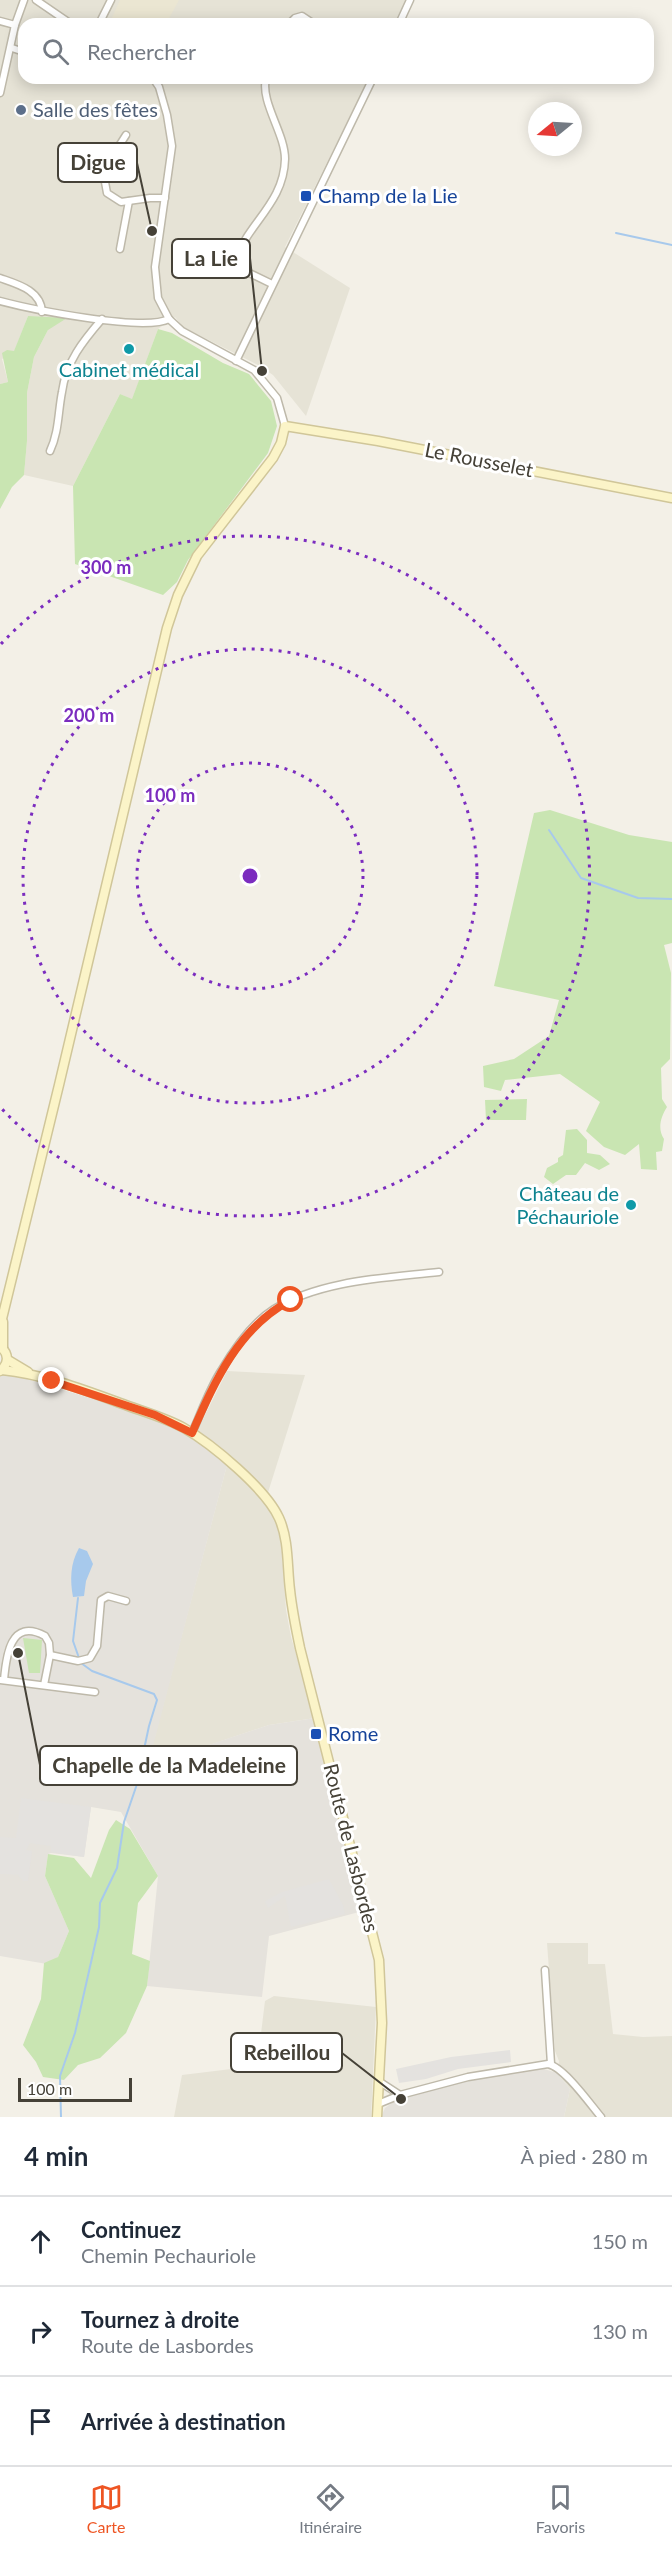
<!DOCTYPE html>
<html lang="fr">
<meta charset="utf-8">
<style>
body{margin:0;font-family:Lato,sans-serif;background:#f6f6f7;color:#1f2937}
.compass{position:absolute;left:528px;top:102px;width:54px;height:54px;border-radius:50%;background:#fff;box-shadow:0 3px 15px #0003;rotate:252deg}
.scale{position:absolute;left:18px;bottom:15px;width:114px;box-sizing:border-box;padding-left:6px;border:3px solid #454137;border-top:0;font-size:16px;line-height:21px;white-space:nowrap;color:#454137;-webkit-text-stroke:4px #fff;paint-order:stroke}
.stop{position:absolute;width:18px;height:18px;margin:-14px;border:4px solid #ee5523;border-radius:50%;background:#fff}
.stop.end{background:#ee5523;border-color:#fff;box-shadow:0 2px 6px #0008}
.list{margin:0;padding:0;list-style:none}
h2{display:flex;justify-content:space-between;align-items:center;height:78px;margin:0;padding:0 24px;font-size:26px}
h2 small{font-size:20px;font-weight:400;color:#747a83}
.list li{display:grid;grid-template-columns:39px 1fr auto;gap:18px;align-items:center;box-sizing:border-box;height:90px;padding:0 24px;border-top:2px solid #e0e1e3}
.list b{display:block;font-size:22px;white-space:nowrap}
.list p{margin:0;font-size:20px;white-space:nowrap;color:#747a83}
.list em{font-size:20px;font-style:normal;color:#747a83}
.icon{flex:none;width:33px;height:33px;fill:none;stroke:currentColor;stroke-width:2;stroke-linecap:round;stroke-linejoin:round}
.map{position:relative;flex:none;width:672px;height:2117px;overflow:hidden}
.search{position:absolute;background:#fff;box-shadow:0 3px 15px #0003;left:18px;right:18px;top:18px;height:66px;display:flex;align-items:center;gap:15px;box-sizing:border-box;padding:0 21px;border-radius:18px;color:#747a83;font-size:22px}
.sheet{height:348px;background:#fff}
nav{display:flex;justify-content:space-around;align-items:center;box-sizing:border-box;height:84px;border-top:2px solid #e0e1e3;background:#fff;font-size:16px;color:#747a83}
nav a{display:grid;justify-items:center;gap:3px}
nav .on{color:#ee5523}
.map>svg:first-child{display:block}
.residential{fill:#e6e3d6}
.industrial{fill:#e5e2dc}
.education{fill:#ebe6d2}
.green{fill:#c9e5b2}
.parking{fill:#e4e2df}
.water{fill:#a7c9ec}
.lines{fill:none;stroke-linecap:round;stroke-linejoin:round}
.stream{stroke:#a7c9ec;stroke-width:2}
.street-casing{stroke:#beb9aa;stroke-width:9}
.secondary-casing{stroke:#d0c699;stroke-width:11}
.street{stroke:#fff;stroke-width:6}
.secondary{stroke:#fbf4c8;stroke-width:8}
.route{stroke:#ee5523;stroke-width:8}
.ring{fill:none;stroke:#7b2cbf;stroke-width:3;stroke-dasharray:3 6}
.service-dot{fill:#5c6f8a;stroke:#fff;stroke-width:2}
.transit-dot{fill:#1a4fb4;stroke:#fff;stroke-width:2}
.culture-dot{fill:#0f9aa8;stroke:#fff;stroke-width:2}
.labels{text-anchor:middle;stroke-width:6;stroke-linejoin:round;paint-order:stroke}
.service-label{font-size:20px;fill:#4e5e75;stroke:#fff;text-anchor:start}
.transit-label{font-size:20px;fill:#164399;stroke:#fff;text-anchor:start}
.culture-label{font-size:20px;fill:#0d838f;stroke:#fff}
.street-label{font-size:20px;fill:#454137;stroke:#fff}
.centre{fill:#7b2cbf;stroke:#fff;stroke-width:3}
.ring-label{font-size:18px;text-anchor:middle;font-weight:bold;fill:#7b2cbf;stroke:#fff;stroke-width:6;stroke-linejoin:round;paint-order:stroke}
.leader{fill:none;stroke:#454137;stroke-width:2}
.callout-dot{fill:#454137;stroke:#fff;stroke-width:2}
.callout{fill:#fff;stroke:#454137;stroke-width:2}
.callout-label{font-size:21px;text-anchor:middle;font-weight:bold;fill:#454137}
</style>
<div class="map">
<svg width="672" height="2117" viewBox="0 0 672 2117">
<rect width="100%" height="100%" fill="#f3f0e7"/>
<g class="residential">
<polygon points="0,0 407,0 395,24 24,24 24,78 369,78 285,247 350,288 306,416 273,375 258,365 183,327 175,317 158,329 132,400 120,394 73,486 24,475 27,441 27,393 34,357 48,330 28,316 14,352 2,359 8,382 0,384"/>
<polygon points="227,1371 305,1375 265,1502 275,1519 281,1538 286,1610 291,1637 315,1718 269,1725 147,1766 227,1465 193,1439"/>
<polygon points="547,1943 588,1943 588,1964 605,1964 613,2034 643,2037 672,2036 672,2117 564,2117 570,2089 557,2073 559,2061 555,2051"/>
<polygon points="274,1996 376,2007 371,2117 174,2117 182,2075 257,2066 265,2001"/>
</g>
<g class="industrial">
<polygon points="0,1371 130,1410 170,1426 196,1441 227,1465 148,1765 269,1725 315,1718 359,1912 269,1936 262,1997 147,1986 158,1876 121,1812 91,1807 84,1857 51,1853 48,1854 45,1876 69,1931 58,1957 47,1964 0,1956"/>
<polygon points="544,2069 557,2073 570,2089 564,2117 381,2117 385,2108 399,2098 475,2079"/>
</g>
<polygon class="education" points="120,0 179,0 166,24 109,24"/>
<g class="green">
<polygon points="28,316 67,318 48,330 34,357 27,393 27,441 24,475 12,487 0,509 0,384 8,382 2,353 7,350 14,351"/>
<polygon points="158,329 172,333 223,363 249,374 271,401 277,426 268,453 188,560 177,582 163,595 75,564 73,486 120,394 132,399"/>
<path d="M550,810L629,835L672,842V943L664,945L671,973L670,1059L661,1068L662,1099L667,1107C661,1116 657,1129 664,1139L662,1151L656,1152L657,1170L641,1169L639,1144L625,1155L604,1147L586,1131L600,1102L560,1074L505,1080L501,1091L484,1087L483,1066L514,1059L549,1036L559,1000L494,986L534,813Z"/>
<polygon points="527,1099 526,1120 486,1120 485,1100"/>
<polygon points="577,1129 587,1140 587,1153 600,1155 610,1164 599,1170 585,1163 576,1175 566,1175 553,1184 544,1177 547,1168 558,1162 558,1158 563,1155 566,1130"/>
<polygon points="23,1638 42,1640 40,1673 29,1673"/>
<polygon points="116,1820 130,1829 158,1876 138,1903 132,1954 150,1961 147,1986 126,2033 100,2058 78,2065 64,2080 43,2077 36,2062 23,2045 41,1999 44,1963 58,1957 69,1931 45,1876 48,1854 74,1858 91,1878 109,1830"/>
</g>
<g class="parking">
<polygon points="21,1798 91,1807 84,1857 51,1852 51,1846 30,1843 26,1850 32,1851 28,1881 23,1881 18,1875 0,1874 0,1837 16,1838"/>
<polygon points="329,1879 343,1905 345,1914 291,1927 285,1896 268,1908 265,1901 282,1892"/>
<polygon points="510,2050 511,2062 458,2069 426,2079 399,2083 396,2069 451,2057"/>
</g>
<path class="water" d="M79,1548L87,1551L93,1564L86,1581L84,1596L73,1597C70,1580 70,1564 79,1548Z"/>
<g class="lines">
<g class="stream">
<polyline points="616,233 672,245"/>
<polyline points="549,830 581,878 638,898 672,899"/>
<polyline points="78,1598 73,1641 79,1658"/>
<polyline points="61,2117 60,2076 75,2033 99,1927 100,1903 117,1868 124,1822 136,1787 149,1726 157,1700 154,1694 92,1671 81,1663"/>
</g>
<defs>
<g id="street">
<polyline points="36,0 71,24"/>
<polyline points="0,21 15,25"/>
<polyline points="99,24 111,0"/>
<polyline points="289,24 295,18 302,16 314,24"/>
<polyline points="399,24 410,0"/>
<polyline points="12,48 24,52"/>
<polyline points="153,78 159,87 167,115 172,146 155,267 158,298 169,319 182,331 254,370 277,398 285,426"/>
<path d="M266,78C260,102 285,133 285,159C284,203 248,223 236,259L241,269L272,284"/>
<polyline points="0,93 15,25 24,0"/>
<polyline points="126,135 103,171 107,193 121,202 150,198 165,198"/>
<polyline points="120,249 129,201"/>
<path d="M0,278C17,284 41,290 42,312"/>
<path d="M0,301C30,309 144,332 169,319"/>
<polyline points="236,361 373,78"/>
<path d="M50,451C59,432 58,412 62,392C66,362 83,341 102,319"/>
<path d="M192,1433C201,1413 209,1390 221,1371C234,1349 252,1323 274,1309C321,1280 386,1278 439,1272"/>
<polyline points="50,1655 78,1661 90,1658 97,1646 101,1600 108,1596 126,1601"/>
<polyline points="0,1680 95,1692"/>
<path d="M4,1680C6,1657 10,1617 45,1636L49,1643L50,1655L44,1685"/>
<polyline points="545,1970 551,2064"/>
<polyline points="380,2082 400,2095"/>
<path d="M378,2104L400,2095L468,2077L548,2064C564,2067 590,2104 601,2117"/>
</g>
<g id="secondary">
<polyline points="0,1327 59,1085 167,628 178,595 197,556 273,458 281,443 285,426 378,441 672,498"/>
<polyline points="3,1349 3,1322"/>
<polyline points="8,1360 28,1372"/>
<path d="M2,1370C42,1374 82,1389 120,1403C141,1411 164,1417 184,1428C212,1444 266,1489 279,1518C289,1540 287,1566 290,1590C292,1609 296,1629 300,1648L379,1960L382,2023L377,2117"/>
<path d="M0,1371C9,1364 9,1354 1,1347"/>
</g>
</defs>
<use href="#street" class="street-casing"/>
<use href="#secondary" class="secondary-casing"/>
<use href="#street" class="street"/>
<use href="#secondary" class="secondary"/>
</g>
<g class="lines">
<path class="route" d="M52,1381L155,1415L192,1433C215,1381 238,1328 291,1300"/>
</g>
<g class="ring">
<circle cx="250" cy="876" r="113"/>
<circle cx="250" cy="876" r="227"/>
<path d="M1 644A340 340 0 1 1 1 1108"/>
</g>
<circle class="service-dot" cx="21" cy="110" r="6"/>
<g class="transit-dot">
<rect x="300" y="190" width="12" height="12" rx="3"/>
<rect x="310" y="1728" width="12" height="12" rx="3"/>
</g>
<g class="culture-dot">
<circle cx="129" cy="349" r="6"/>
<circle cx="631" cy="1205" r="6"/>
</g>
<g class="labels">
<g class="service-label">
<text x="33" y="117">Salle des fêtes</text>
</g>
<g class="transit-label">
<text x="318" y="203">Champ de la Lie</text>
<text x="328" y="1741">Rome</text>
</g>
<g class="culture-label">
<text x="129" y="377">Cabinet médical</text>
<text x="619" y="1201" text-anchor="end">Château de<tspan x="619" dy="23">Péchauriole</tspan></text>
</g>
<g class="street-label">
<text transform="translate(479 460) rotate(11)" y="7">Le Rousselet</text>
<text transform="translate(351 1848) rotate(76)" y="7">Route de Lasbordes</text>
</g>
</g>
<circle cx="250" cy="876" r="9" class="centre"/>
<g class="ring-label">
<text x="106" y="574">300 m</text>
<text x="89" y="722">200 m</text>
<text x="170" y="802">100 m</text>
</g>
<path class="leader" d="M152 231L137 163M262 371L250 258M18 1653L40 1765M401 2099L342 2053"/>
<g class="callout-dot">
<circle cx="152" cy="231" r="6"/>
<circle cx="262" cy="371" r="6"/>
<circle cx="18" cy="1653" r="6"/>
<circle cx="401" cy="2099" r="6"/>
</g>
<g class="callout">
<rect x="58" y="143" width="79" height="39" rx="6"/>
<rect x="172" y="239" width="78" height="39" rx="6"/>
<rect x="40" y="1746" width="257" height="39" rx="6"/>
<rect x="231" y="2033" width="111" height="39" rx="6"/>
</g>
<g class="callout-label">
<text x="98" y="170">Digue</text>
<text x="211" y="266">La Lie</text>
<text x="169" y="1773">Chapelle de la Madeleine</text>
<text x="287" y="2060">Rebeillou</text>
</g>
</svg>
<svg class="compass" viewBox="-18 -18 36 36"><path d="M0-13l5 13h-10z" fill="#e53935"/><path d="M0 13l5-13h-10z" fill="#747a83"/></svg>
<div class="scale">100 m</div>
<div class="stop" style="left:291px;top:1300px"></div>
<div class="stop end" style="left:52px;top:1381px"></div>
<div class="search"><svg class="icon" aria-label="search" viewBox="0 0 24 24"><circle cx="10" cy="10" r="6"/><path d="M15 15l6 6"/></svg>Rechercher</div>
</div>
<section class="sheet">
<h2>4 min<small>À pied · 280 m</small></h2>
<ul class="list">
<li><svg class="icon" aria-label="ahead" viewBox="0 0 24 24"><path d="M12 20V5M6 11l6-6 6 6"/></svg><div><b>Continuez</b><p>Chemin Pechauriole</p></div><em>150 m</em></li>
<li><svg class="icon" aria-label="right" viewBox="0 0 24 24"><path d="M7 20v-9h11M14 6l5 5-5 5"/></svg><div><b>Tournez à droite</b><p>Route de Lasbordes</p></div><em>130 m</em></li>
<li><svg class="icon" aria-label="arrive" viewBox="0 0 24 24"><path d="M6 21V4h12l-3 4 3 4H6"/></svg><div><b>Arrivée à destination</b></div></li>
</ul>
</section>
<nav>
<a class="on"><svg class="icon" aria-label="map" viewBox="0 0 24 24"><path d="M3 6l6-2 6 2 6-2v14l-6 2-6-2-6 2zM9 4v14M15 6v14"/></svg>Carte</a>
<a><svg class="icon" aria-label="directions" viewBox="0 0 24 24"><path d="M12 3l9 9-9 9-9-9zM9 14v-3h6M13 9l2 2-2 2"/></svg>Itinéraire</a>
<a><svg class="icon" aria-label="saved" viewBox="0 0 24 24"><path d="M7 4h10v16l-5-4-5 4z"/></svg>Favoris</a>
</nav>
